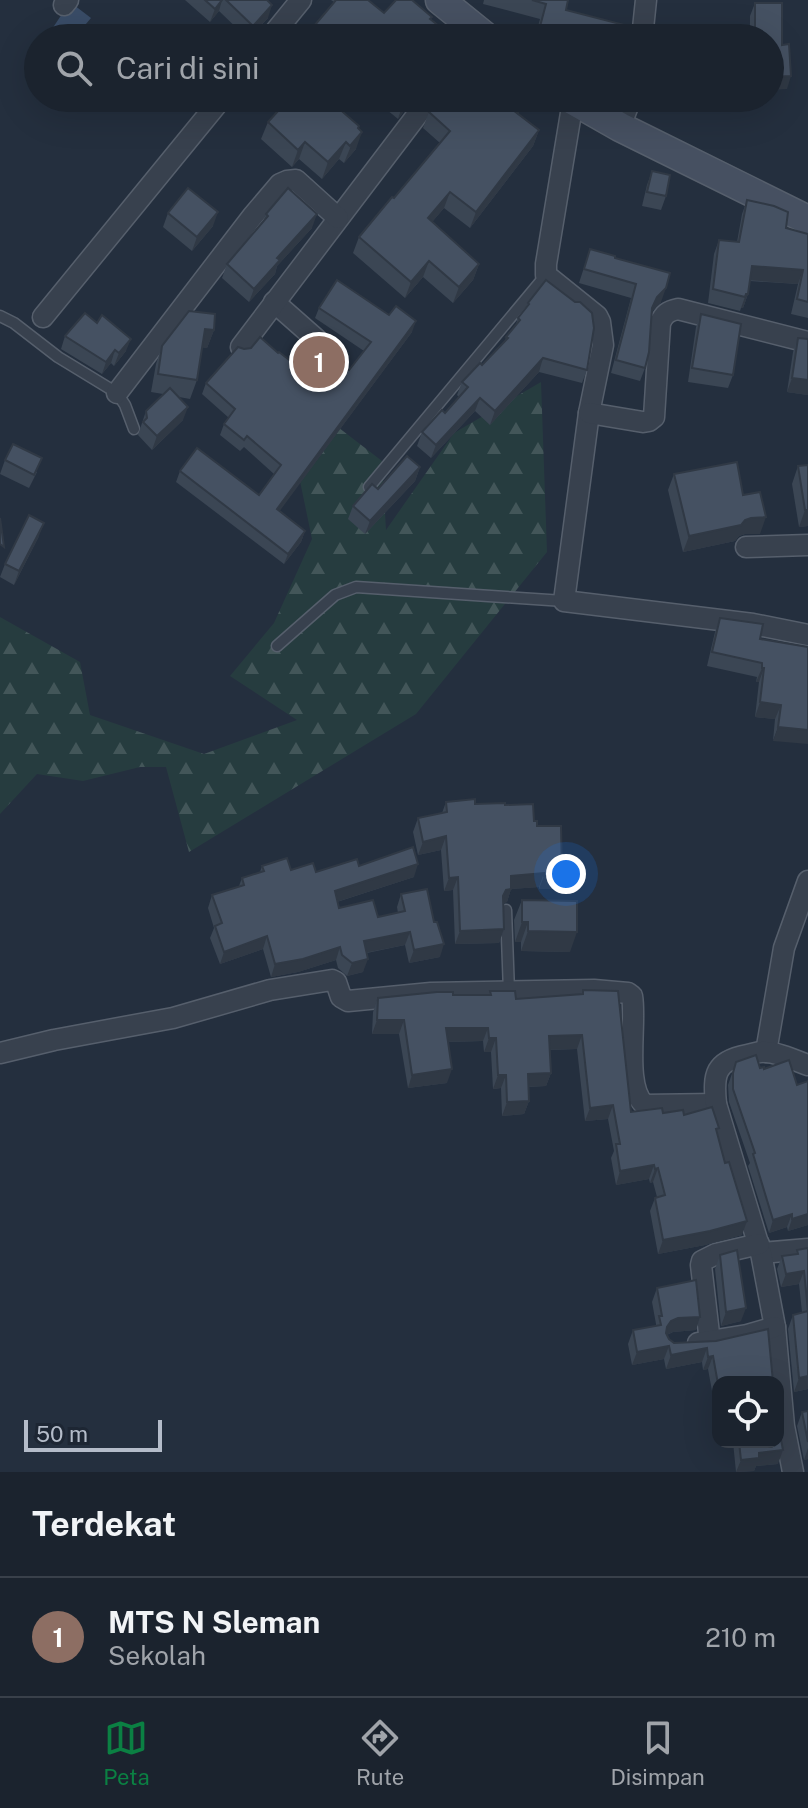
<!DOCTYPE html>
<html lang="id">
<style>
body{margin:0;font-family:"Public Sans",sans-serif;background:#242b36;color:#f1f3f6}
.controls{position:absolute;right:24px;bottom:24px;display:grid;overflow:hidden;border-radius:16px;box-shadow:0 8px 32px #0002}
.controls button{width:72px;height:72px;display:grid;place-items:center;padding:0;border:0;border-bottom:2px solid #39404a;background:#1b232e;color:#f1f3f6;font:40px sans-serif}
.scale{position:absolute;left:24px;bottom:20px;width:138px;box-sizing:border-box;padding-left:8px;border:4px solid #b4bcc9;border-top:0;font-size:22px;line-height:28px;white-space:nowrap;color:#b4bcc9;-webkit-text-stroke:6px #1d2633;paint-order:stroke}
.you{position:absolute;left:566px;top:874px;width:28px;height:28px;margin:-20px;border:6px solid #fff;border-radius:50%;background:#1a73e8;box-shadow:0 0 0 12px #1a73e833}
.badge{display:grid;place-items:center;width:52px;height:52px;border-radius:50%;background:#0b8043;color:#fff;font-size:26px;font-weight:700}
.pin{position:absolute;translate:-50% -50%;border:4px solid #fff;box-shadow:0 2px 8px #0006}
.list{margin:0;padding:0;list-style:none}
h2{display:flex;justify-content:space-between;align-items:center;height:104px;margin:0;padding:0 32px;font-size:34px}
h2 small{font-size:26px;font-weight:400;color:#a0a4aa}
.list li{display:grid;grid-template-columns:52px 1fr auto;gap:24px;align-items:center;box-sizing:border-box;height:120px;padding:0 32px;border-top:2px solid #39404a}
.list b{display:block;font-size:30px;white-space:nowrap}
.list p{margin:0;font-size:26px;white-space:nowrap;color:#a0a4aa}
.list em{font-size:26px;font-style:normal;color:#a0a4aa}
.icon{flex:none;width:44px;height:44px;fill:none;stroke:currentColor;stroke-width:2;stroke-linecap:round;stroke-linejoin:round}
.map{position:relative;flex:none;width:808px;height:1472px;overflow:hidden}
.search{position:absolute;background:#1b232e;box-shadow:0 8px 32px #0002;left:24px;right:24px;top:24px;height:88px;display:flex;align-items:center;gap:20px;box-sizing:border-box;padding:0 28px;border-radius:44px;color:#a0a4aa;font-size:30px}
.sheet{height:224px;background:#1b232e}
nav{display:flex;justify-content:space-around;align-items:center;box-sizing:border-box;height:112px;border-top:2px solid #39404a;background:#1b232e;font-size:22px;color:#a0a4aa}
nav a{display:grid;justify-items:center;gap:4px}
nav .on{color:#0b8043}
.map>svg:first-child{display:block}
.forest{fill:url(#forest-firs)}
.water{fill:#394c67}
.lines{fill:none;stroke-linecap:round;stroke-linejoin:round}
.service-casing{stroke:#565f6c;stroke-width:13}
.minor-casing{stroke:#565f6c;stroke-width:23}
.secondary-casing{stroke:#565f6c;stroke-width:31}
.service{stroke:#38414e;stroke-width:10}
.minor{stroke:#38414e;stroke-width:20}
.secondary{stroke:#465061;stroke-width:28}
.wall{fill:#3b4654}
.shaded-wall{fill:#303945}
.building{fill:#455162;stroke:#303945;stroke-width:2}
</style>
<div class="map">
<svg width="808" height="1472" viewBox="0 0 808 1472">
<defs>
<pattern id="forest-firs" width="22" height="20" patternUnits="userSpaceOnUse" patternTransform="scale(2)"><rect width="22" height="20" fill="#263c3f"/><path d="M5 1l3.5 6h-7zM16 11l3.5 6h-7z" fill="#435659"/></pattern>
</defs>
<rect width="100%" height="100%" fill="#242f3e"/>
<polygon class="forest" points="541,382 547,552 416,714 189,852 166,767 140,767 83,781 37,774 0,814 0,617 80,662 90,715 204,754 297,720 230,676 274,623 312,539 300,481 330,421 382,461 386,530 454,433"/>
<polygon class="water" points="70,2 91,18 74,38 46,38"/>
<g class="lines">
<defs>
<g id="service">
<polyline points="0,316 14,323 58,357 117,393 125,405 134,429"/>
<polyline points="369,487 546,275"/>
<polyline points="277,646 335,595 356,587 564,601"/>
<polyline points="506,910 509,992"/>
</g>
<g id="minor">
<polyline points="64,5 68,0"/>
<polyline points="270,38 301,0"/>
<polyline points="642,38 646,0"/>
<polyline points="573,101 546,264 546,275 597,316 600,322 603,345 589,413 564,601 753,624 808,635"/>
<polyline points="620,127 631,98"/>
<polyline points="274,302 316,339"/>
<polyline points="43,317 222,98"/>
<polyline points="241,347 430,98"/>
<polyline points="117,393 252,217 280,184 287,181 296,180 338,218"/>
<path d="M589,413L643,422L649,421L654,417L660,323C664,314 668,311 678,309L808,342"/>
<polyline points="746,547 808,545"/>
<polyline points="766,1052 784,948 808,881"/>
<path d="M0,1053L54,1040L173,1018L270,990L332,980L336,982L341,997L348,1001L431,993L594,990L628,993L632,996C637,1023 623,1087 645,1105L716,1104"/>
<path d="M808,1065C796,1061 777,1052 766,1052C760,1051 753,1054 747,1055C715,1061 713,1074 716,1104L761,1253L808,1249"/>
<polyline points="761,1253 775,1327 784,1426 793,1472"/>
<polyline points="710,1342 701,1265 702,1261 716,1254 759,1244"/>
<polyline points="698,1343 747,1335 775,1327"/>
</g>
<g id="secondary">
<polyline points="440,0 487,38"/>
<polyline points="569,98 620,127 808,220"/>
</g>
</defs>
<use href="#service" class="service-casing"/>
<use href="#minor" class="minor-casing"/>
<use href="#secondary" class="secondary-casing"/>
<use href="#service" class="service"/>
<use href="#minor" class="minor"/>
<use href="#secondary" class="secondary"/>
</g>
<g class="wall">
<polygon points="185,0 267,0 268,18 249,38 247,38 219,11 210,22"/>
<polygon points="331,0 368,0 384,13 431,19 454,38 307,38 309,32 334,2"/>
<polygon points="484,0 568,0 566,10 636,38 535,38 540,19 483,4"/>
<polygon points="755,3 782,45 787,89 750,38 750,16"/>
<polygon points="268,98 339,98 340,109 358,128 356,149 344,163 339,159 322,179 299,159 292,167 261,139 268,122 280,109"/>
<polygon points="376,98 414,98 398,119 375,100"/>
<polygon points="522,109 518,113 539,130 533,146 470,228 444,208 432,222 479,264 473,280 453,303 423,277 405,298 353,253 359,237 394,198 440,143 423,128 429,112"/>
<polygon points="652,171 666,196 661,210 642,206 647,185"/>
<polygon points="747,200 786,228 808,234 808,318 791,314 798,284 750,281 748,294 743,308 741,308 740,311 708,303 714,254 719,240 737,242 742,214"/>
<polygon points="168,213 213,226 192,251 163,227"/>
<polygon points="266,214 312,228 277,266 275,274 249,302 222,278 227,264 263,222"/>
<polygon points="590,249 615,258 661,302 652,311 645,368 640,381 611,373 631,298 579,283"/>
<polygon points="528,303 587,370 582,383 539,372 490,425 475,411 431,458 417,446 422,432 445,413 459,397 457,395 462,382 482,365 505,341 506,337 515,327 518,318 526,308"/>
<polygon points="319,308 412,332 279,511 305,531 301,542 284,564 176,482 180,471 259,495 274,474 244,447 240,451 220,435 224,424 229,418 202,394 206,383 244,349 278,353 305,372 349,370 364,351 315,318"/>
<polygon points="701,314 733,375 728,388 688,382 696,327"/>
<polygon points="214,330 207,348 202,347 197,380 190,399 179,397 183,420 152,450 138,435 146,411 163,394 151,392 156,364 162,346"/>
<polygon points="65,336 126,351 114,366 111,363 102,374 61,349"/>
<polygon points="798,338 808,339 808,395 787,392 793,352"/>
<polygon points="5,460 37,472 29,488 0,474"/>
<polygon points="808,465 808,526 799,527 792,484 798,466"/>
<polygon points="420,467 415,481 365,534 348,519 353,506"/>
<polygon points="674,474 743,495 760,534 745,534 739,536 735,541 683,552 668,490"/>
<polygon points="39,536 14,585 0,577 5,564"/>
<polygon points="720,618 760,639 808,647 773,741 775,719 755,717 759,682 756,682 757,677 707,666 715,632"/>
<polygon points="446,802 505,805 534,821 537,826 557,889 539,889 539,887 511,889 507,902 503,903 504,929 499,943 455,944 453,890 444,891 441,850 418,855 413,832 418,818 442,813"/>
<polygon points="262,866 316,872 359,866 414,877 337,902 339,908 378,917 398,913 397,907 401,894 440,957 409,963 405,945 367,953 363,972 347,976 338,968 336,960 298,972 271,977 263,949 220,964 210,938 214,928 208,908 212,895 239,886 242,878 260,872"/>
<polygon points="522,900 570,952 521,951 521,942 515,942 514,920"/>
<polygon points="583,990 631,1112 684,1115 717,1132 742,1235 705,1245 658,1254 650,1211 655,1198 657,1197 653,1182 650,1183 649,1179 616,1185 611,1158 614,1151 608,1119 585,1121 577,1049 550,1050 551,1073 546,1086 528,1087 529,1101 524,1114 502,1116 501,1088 493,1089 491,1052 484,1052 483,1041 448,1042 447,1083 408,1088 399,1034 372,1034 373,1012 378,998 453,995 489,995 490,991 516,999 581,994"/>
<polygon points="736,1062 764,1069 797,1085 808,1081 808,1225 788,1231 787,1227 769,1233 748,1166 750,1163 729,1102 728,1085"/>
<polygon points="808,1248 808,1389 794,1392 788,1329 793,1315 802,1312 799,1284 781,1287 777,1269 782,1256 796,1254 797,1250"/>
<polygon points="720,1255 741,1321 721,1326 715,1269"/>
<polygon points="657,1288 700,1317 696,1330 673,1332 667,1335 669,1339 674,1343 716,1341 718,1382 718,1424 708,1369 703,1370 702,1362 666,1369 664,1359 632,1365 628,1344 633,1330 656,1326 656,1324 652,1302"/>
<polygon points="808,1411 808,1459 804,1460 797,1426 802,1412"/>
<polygon points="733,1442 778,1442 778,1464 756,1466 754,1471 736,1472"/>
</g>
<g class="shaded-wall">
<polygon points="222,0 219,11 210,22 215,9"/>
<polygon points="272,5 268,18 248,38 253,26"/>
<polygon points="791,76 787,89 770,90 770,77"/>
<polygon points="407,98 414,98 398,119 403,103"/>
<polygon points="523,98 526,98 522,109 507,126 513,110"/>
<polygon points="359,126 353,142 362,132 356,149 344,163"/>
<polygon points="539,130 533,146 470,228 476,212"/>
<polygon points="305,142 299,159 292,167 298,150"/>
<polygon points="346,142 339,159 322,179 328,162"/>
<polygon points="450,192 444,208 422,234 428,218"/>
<polygon points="218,212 213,226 192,251 197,237"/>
<polygon points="317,214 312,228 277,266 275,274 249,302 254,289 277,258"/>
<polygon points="429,261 423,277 405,298 411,282"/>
<polygon points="479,264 473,280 453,303 459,287"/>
<polygon points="752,266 803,270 798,284 747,280"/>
<polygon points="666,288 661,302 652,311 647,322 657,297"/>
<polygon points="746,294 748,294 743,308 741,308"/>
<polygon points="416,321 412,332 273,520 277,509"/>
<polygon points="205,329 214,330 207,348 198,347"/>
<polygon points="131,339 126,351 114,366 119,353"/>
<polygon points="115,350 111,363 102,374 106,362"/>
<polygon points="543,358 539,372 490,425 495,411"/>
<polygon points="792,378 808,380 808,395 787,392"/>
<polygon points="480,398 475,411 431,458 436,445"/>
<polygon points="188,407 183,420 152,450 157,436"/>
<polygon points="420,467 415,481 365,534 370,521"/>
<polygon points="805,510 808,510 808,526 799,527"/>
<polygon points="766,517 760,534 745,534 739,536 735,541 683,552 689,536 751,518"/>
<polygon points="44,523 39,536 14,585 19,571"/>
<polygon points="305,531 301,542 284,564 288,554"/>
<polygon points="762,668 764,668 759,682 756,682"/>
<polygon points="760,702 781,705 775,719 755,717"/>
<polygon points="778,727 808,730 808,744 773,741"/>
<polygon points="446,836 441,850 418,855 423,842"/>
<polygon points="418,864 414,877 330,904 335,891"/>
<polygon points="544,873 539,887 511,889 507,902 501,904 498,910 511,876"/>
<polygon points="562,875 557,889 539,889 544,876"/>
<polygon points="458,877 453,890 444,891 449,878"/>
<polygon points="522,922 528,922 521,942 515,942"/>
<polygon points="504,929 499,943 455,944 460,931"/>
<polygon points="528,931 577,932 570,952 521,951"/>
<polygon points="410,932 405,945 359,954 364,941"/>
<polygon points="267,936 263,949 220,964 224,952"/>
<polygon points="444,944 440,957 409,963 414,950"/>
<polygon points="340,947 336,960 298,972 271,977 275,964"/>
<polygon points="368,959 363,972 347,976 352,963"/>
<polygon points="377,1020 404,1020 399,1034 372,1034"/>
<polygon points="446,1028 488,1028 483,1041 441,1042"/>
<polygon points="582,1035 577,1049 544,1050 549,1036"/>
<polygon points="489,1038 496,1038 491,1052 484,1052"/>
<polygon points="452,1069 447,1083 408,1088 412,1075"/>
<polygon points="551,1073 546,1086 523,1087 528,1074"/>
<polygon points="498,1075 506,1075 501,1088 493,1089"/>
<polygon points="529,1101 524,1114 502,1116 507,1102"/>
<polygon points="613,1105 608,1119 585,1121 590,1108"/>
<polygon points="654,1165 649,1179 616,1185 620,1171"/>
<polygon points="658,1168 653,1182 650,1183 655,1169"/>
<polygon points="792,1214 787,1227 769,1233 773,1220"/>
<polygon points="808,1214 808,1225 788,1231 792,1219"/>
<polygon points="747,1221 742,1235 705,1245 658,1254 663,1240"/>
<polygon points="804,1271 799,1284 781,1287 786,1274"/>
<polygon points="746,1308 741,1321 721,1326 726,1312"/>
<polygon points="700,1317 696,1330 673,1332 666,1335 667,1327 671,1321 678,1318"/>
<polygon points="669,1346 664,1359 632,1365 637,1352"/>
<polygon points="707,1348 702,1362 666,1369 671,1355"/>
<polygon points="713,1356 708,1369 703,1370 708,1357"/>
<polygon points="808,1376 808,1389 794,1392 799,1378"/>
<polygon points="808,1448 808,1459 804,1460"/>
<polygon points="783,1450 778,1464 756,1466 754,1471 736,1472 741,1460 759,1453"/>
</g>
<g class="building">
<polygon points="205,0 222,0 215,9"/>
<polygon points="226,0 267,0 272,5 253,26"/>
<polygon points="336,0 368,0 384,13 396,0 412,0 432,17 430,19 454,38 383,38 381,37 380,38 316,38 309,32"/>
<polygon points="532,0 568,0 566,10 636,28 638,31 636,38 555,38 538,34 546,4"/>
<polygon points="755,3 782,3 782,45 789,44 791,76 770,77 770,38 751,38 755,38"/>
<polygon points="703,31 704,38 668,38 668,34"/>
<polygon points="290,98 339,98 342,101 337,107 359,126 358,128 362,132 350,146 346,142 328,162 305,142 298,150 268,122"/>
<polygon points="397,98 407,98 403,103"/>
<polygon points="439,98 523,98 513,110 539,130 476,212 450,192 428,218 479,264 459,287 429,261 411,282 359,237 392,197 394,198 450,131 429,112"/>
<polygon points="652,171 670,175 666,196 647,192"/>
<polygon points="188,188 218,212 197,237 168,213"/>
<polygon points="288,188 317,214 277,258 280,260 254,289 227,264 268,216 266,214"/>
<polygon points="747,200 774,206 788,212 786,228 808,234 808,302 797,299 803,270 752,266 748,294 746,294 745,297 713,289 719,240 739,242"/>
<polygon points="590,249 615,256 615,258 670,273 666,288 657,297 652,308 649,352 645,368 616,360 636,284 584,269"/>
<polygon points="337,280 389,315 396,306 416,321 277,509 305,531 288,554 180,471 197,448 259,495 281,465 247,436 244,440 224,424 235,409 206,383 238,347 244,349 251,348 260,337 278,353 279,352 305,372 324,349 349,370 371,342 319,308"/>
<polygon points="546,280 575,302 580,302 592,313 594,328 587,370 543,358 495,411 480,398 436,445 422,432 442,410 445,413 468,387 462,382 480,363 482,365 508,338 506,337 520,320 518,318 529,304 528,303"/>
<polygon points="189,311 215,314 214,330 205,329 197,380 158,374 162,346"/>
<polygon points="85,313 97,323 102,315 131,339 119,353 115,350 106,362 65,336"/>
<polygon points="701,314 741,324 733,375 692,368"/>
<polygon points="798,338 808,339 808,380 792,378"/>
<polygon points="170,388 188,407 157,436 143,422 147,418 146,411"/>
<polygon points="13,444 42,458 34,475 5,460"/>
<polygon points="407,456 420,467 370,521 353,506 372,484 378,489"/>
<polygon points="737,462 743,495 760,492 766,517 751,518 745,520 741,525 689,536 674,474"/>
<polygon points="808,465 808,510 805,510 798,466"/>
<polygon points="29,515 44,523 19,571 5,564"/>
<polygon points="0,518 4,547 0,544"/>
<polygon points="720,618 763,624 760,639 808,647 808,730 778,727 781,705 760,702 764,668 762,668 762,663 712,652"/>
<polygon points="475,799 475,804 505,803 505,805 533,804 534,821 537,821 537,826 561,826 562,875 544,876 544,873 511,876 511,889 506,890 503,896 504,929 460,931 458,877 449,878 446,836 423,842 418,818 447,812 446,802"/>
<polygon points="413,847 418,864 335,891 339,908 373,900 378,917 405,911 401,894 427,889 434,922 437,922 444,944 414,950 410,932 364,941 368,959 352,963 342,955 340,947 303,959 275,964 267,936 224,952 215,926 222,923 212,895 244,885 242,878 264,871 262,866 287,858 291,870 313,863 316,872 357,859 359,866"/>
<polygon points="522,900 577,901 577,932 528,931 528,922 522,922"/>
<polygon points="583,990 618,991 631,1112 662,1108 663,1113 683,1110 684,1115 712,1107 719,1128 716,1129 725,1163 729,1162 747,1221 710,1231 663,1240 655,1198 665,1195 658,1168 655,1169 654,1165 620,1171 616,1144 620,1144 613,1105 590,1108 582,1035 549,1036 551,1073 528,1074 529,1101 507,1102 506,1075 498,1075 496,1038 489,1038 488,1028 446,1028 452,1069 412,1075 404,1020 377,1020 378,998 437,992 453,992 453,995 491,995 490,991 515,991 516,999 583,994"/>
<polygon points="756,1055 760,1068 764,1067 764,1069 789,1060 797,1085 808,1081 808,1214 792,1219 792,1214 773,1220 753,1154 755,1153 733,1089 733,1073 736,1062"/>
<polygon points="808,1248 808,1376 799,1378 793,1315 808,1311 804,1271 786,1274 782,1256 798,1254 797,1250"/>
<polygon points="737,1250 746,1308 726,1312 720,1255"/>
<polygon points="696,1280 700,1317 678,1318 671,1321 667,1327 666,1333 669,1339 674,1343 716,1341 768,1329 773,1382 718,1382 718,1384 713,1356 708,1357 707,1348 671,1355 669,1346 637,1352 633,1330 661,1325 659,1316 662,1316 657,1288"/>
<polygon points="808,1411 808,1442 802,1412"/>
<polygon points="778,1424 783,1450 759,1453 759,1458 741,1460 739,1442 778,1442"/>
</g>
</svg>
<div class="controls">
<button><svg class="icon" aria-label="locate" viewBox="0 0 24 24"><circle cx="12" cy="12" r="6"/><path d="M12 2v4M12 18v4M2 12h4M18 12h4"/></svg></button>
</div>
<div class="scale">50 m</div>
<div class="you"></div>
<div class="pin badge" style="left:319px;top:362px;background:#8d6e63">1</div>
<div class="search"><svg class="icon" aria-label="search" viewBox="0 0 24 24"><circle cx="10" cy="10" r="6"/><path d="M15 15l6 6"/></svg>Cari di sini</div>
</div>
<section class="sheet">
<h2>Terdekat<small></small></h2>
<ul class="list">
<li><span class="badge" style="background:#8d6e63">1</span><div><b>MTS N Sleman</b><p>Sekolah</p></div><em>210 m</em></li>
</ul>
</section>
<nav>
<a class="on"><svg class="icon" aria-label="map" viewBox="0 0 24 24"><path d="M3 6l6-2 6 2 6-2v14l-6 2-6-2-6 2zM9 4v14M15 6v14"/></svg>Peta</a>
<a><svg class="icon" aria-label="directions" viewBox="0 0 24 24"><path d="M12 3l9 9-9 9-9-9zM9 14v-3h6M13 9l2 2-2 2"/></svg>Rute</a>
<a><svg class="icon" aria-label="saved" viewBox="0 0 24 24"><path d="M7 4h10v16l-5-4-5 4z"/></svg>Disimpan</a>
</nav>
